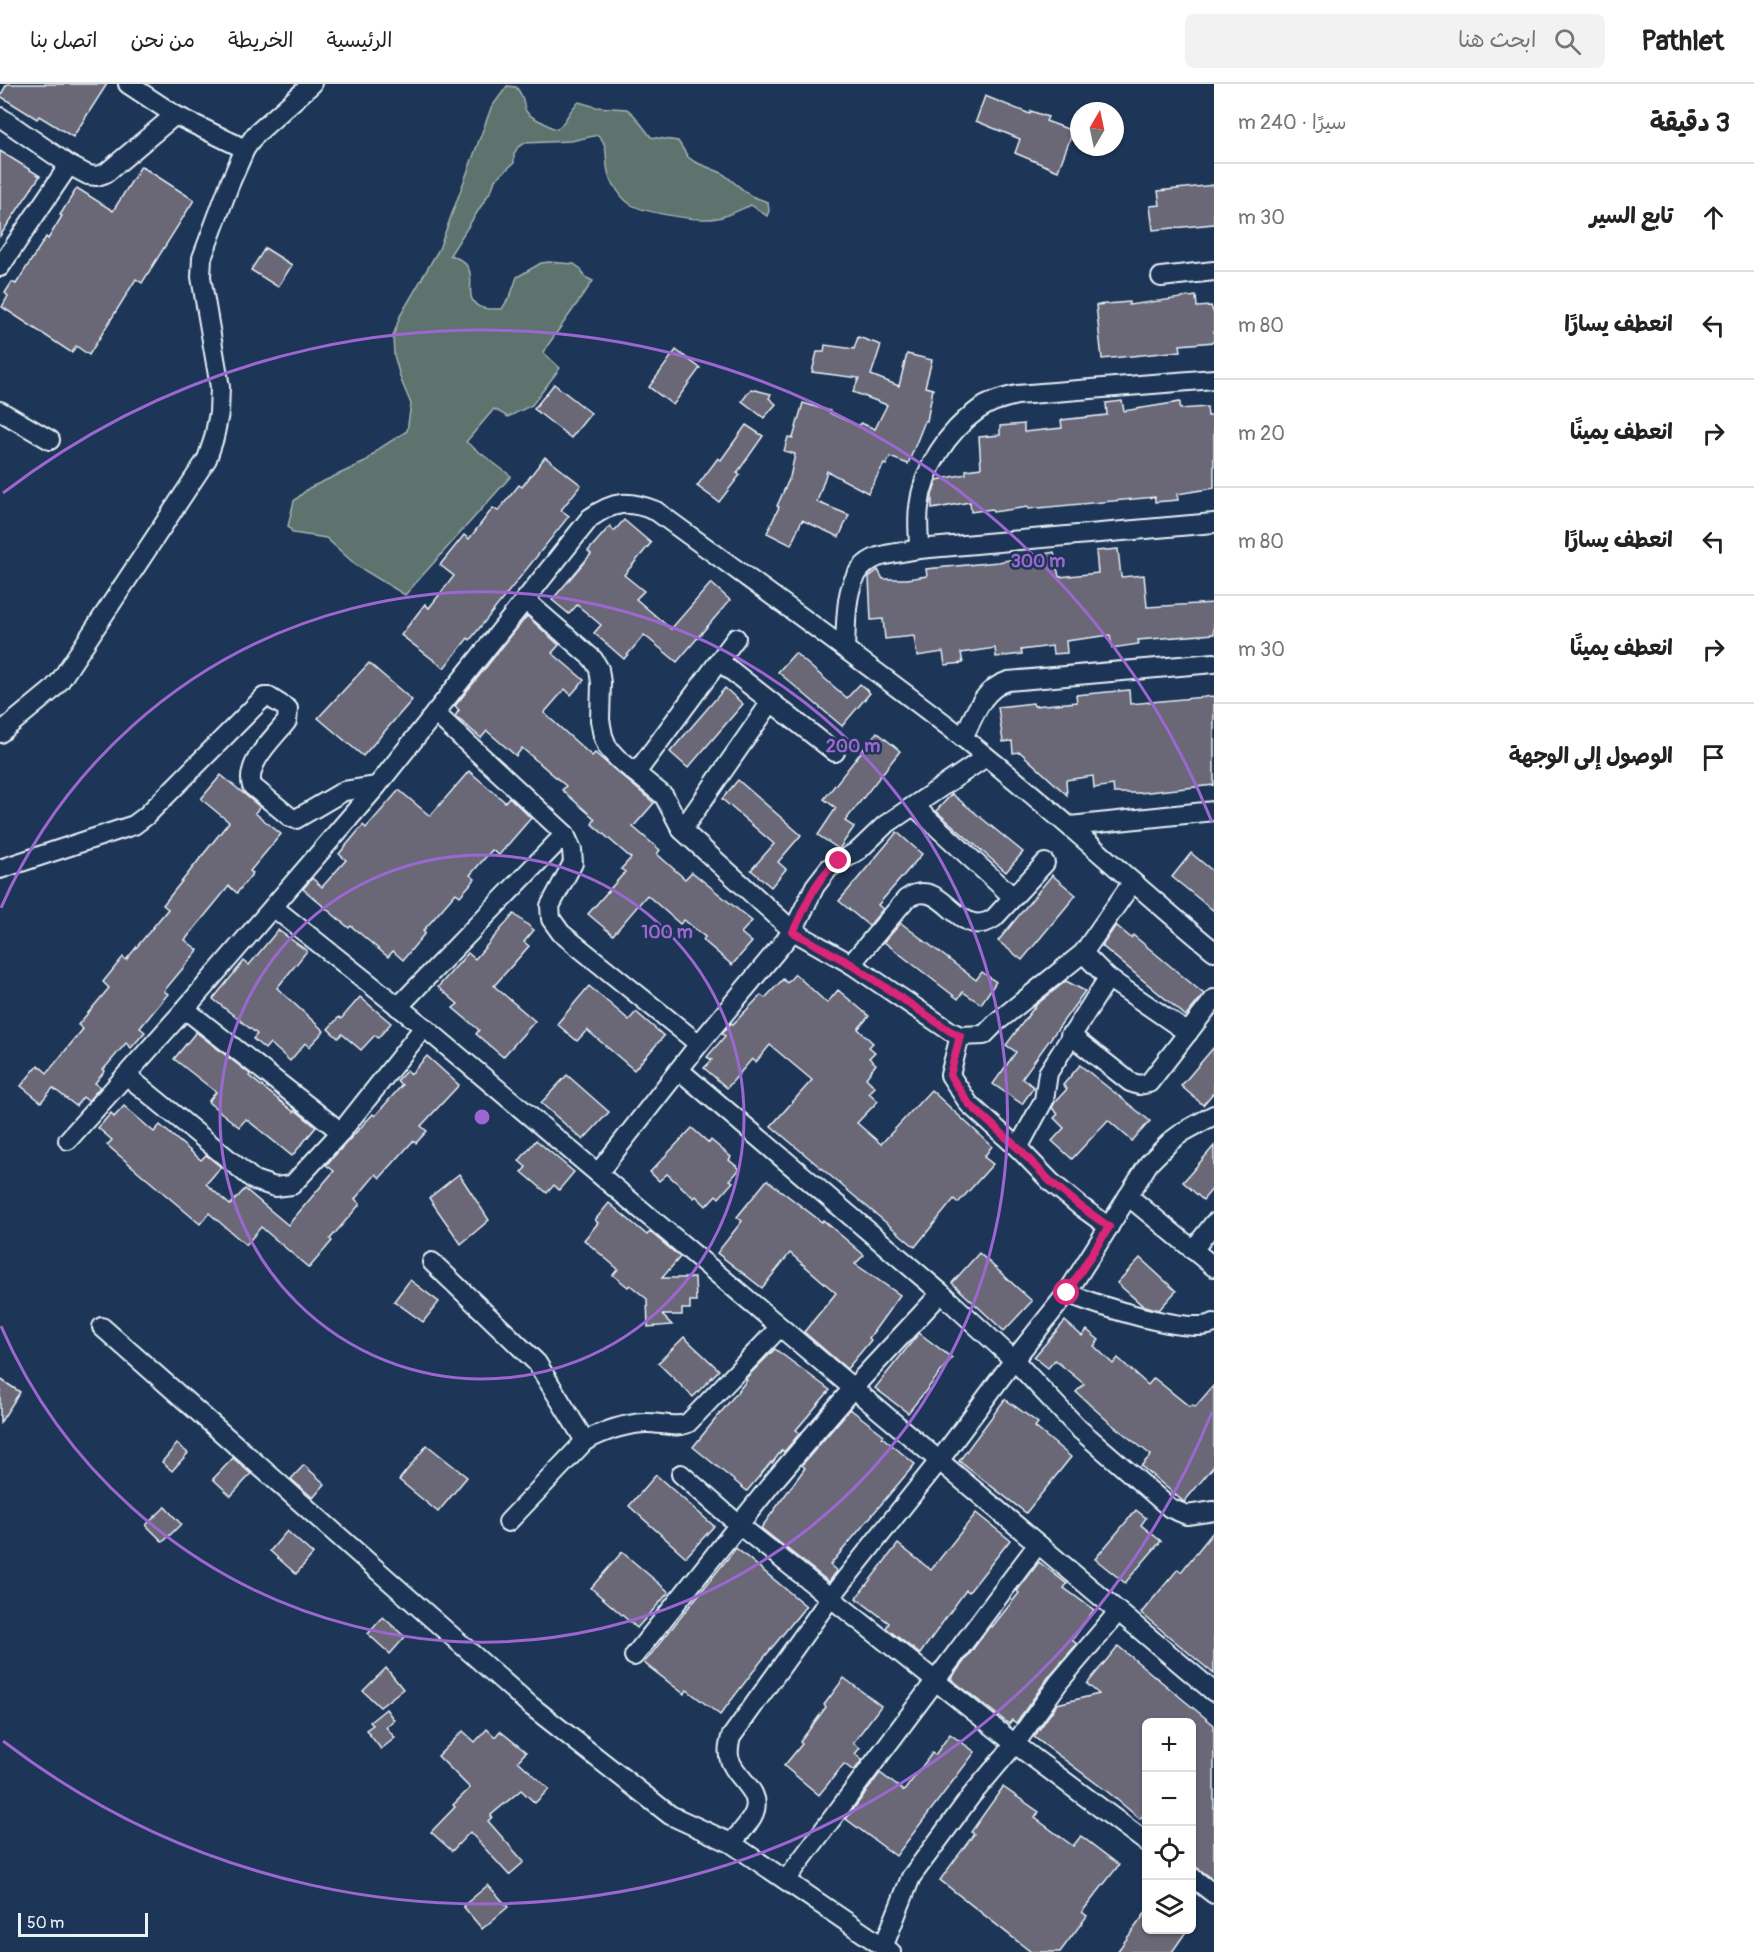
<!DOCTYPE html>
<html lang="ar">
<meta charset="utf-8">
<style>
body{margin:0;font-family:Pangolin,"Playpen Sans Arabic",sans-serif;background:#f2f2f2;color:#222;direction:rtl}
.controls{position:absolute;right:18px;bottom:18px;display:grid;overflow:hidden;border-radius:9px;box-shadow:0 2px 4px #0004}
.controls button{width:54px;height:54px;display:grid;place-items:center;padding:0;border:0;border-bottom:2px solid #e0e0e0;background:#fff;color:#222;font:30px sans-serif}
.compass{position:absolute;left:1070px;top:18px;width:54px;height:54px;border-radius:50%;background:#fff;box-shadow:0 2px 4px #0004;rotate:9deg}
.scale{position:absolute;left:18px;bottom:15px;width:130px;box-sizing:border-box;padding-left:6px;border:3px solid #e8f1f8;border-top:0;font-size:16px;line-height:21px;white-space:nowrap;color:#e8f1f8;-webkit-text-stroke:4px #1d3557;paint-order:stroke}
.stop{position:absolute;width:18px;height:18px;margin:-14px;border:4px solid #db2777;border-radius:50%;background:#fff}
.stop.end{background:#db2777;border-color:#fff;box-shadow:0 2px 6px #0008}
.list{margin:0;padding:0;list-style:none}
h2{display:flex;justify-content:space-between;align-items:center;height:78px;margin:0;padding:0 24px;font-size:26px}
h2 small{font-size:20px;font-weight:400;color:#767676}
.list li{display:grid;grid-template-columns:39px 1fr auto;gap:18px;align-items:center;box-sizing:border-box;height:108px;padding:0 24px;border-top:2px solid #e0e0e0}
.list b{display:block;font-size:22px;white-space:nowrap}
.list em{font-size:20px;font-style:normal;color:#767676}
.icon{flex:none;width:33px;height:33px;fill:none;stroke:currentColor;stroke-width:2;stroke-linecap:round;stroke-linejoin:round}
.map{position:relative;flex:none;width:1214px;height:1868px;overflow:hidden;direction:ltr}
header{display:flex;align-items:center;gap:36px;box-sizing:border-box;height:84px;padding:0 30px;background:#fff;border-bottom:2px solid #e0e0e0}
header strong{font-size:28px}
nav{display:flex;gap:33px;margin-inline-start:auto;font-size:21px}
.search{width:420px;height:54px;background:#f2f2f2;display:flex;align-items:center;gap:15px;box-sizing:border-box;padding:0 21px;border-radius:9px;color:#767676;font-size:22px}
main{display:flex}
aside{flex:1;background:#fff}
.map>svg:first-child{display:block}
.green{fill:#5f736e;stroke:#a4b2b3;stroke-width:1.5}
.building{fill:#6b6876;stroke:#e8f1f8;stroke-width:1.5}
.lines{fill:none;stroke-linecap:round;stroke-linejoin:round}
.street-casing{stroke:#e8f1f8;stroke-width:22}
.street{stroke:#1d3557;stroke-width:18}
.route{stroke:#db2777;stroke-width:8}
.ring{fill:none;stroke:#9c67d0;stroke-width:3}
.centre{fill:#9c67d0;stroke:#1d3557;stroke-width:3}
.ring-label{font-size:18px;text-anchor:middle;font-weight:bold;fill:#9c67d0;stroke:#1d3557;stroke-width:5;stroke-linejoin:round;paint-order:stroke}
</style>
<header>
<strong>Pathlet</strong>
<div class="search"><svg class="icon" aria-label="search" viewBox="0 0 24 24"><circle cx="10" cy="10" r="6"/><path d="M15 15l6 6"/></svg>ابحث هنا</div>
<nav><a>الرئيسية</a><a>الخريطة</a><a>من نحن</a><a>اتصل بنا</a></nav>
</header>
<main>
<aside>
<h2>3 دقيقة<small>سيرًا · 240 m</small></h2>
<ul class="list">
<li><svg class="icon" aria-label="ahead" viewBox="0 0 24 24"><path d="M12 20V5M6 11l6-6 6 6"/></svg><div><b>تابع السير</b></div><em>30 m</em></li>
<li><svg class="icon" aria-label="left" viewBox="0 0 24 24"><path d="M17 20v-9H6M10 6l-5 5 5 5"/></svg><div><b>انعطف يسارًا</b></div><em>80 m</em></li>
<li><svg class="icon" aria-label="right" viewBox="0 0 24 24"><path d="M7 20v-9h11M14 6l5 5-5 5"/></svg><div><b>انعطف يمينًا</b></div><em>20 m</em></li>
<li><svg class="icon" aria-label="left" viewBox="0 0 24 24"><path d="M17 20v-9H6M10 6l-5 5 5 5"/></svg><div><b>انعطف يسارًا</b></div><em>80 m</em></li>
<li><svg class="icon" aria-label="right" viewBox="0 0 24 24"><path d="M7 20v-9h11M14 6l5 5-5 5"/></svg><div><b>انعطف يمينًا</b></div><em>30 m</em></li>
<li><svg class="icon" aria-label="arrive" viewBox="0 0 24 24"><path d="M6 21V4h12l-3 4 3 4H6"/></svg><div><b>الوصول إلى الوجهة</b></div></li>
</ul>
</aside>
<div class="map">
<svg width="1214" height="1868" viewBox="0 0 1214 1868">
<rect width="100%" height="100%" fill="#1d3557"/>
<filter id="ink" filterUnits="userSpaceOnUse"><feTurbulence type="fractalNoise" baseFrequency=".0167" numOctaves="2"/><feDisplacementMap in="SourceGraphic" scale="12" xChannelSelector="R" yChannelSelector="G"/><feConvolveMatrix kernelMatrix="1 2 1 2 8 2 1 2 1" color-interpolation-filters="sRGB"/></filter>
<g filter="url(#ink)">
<path class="green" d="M507,2L516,3C531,20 515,26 540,37C546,39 549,44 557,45C567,38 568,26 579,18L596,23L627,25L634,31L651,53L678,57L688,73L695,78L722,89L751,112L768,118L769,127L767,132L751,121C737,127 723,135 707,135C691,136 642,128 630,120C621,114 615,103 610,94C603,79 611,63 598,51L571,57L525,59L518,63L514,70V79L495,96L492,105L450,171C487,183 459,210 478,222C484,226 494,225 502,225L511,210L517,193L541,179L549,178L574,180L581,185L585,193L593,197L543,268L560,284L532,321L508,333L494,325L466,358L511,392L405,511L357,482L326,454L293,449L288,442L294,417L309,404L365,378L380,364L407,347L411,320L401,296L394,271L393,252L400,232L439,165L491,24Z"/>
<g class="building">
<polygon points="7,0 107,0 73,53 39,32 37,35 0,12"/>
<polygon points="985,12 1030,30 1031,27 1048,33 1046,37 1073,47 1058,87 1015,69 1020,55 976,37"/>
<polygon points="0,67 40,92 0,152"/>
<polygon points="141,82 194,116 142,199 136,195 89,271 76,262 72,269 2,223 8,212 5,209 12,198 16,200 46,153 48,155 62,132 60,131 77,104 113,127"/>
<polygon points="1214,101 1214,140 1153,146 1150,122 1160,121 1158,107"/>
<polygon points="265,164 292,181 278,203 251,186"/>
<polygon points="1196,212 1197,223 1211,222 1214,230 1214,258 1180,261 1181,267 1102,275 1096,221 1129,218 1129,221"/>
<polygon points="858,253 881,261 871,291 899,302 907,270 932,276 925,303 933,305 927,337 925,337 908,380 890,373 886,381 884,380 868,409 827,387 817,418 849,431 839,453 802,436 791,461 767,449 779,423 777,422 790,393 795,370 784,367 788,353 793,354 803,319 830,327 830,329 859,342 861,339 875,345 887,321 853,308 859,294 812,288 817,268 824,268 825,261 854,265"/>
<polygon points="676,266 700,284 673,321 649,303"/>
<polygon points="554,300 591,329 571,354 534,325"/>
<polygon points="751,305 771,310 769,314 776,320 764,334 742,317"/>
<polygon points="1122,317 1124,327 1180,318 1180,325 1207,323 1208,332 1214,332 1214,404 1177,410 1178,416 1155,418 1155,413 1028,425 1028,423 993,428 992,425 971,428 970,418 932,425 932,411 937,396 966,390 966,386 981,384 979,353 1000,351 1000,342 1024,340 1024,348 1062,344 1061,336 1107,331 1106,319"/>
<polygon points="746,341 763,352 737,389 740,391 719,418 697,402 718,374 721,376"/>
<polygon points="545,373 581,401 561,426 569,432 470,556 468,554 444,584 401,551 425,520 429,524 454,492 440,481 464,451 469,455 493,424 498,427 519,401 522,403"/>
<polygon points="624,436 651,459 624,491 644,507 636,515 671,545 711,499 730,516 677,578 644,551 624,575 594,549 601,541 577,521 569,530 552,516 591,470 588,467 610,442 614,447"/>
<polygon points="1118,465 1121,493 1144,491 1147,523 1214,519 1214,550 1138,556 1139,560 1112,564 1110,551 1066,557 1067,569 1053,570 1052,562 1021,566 1022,570 996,573 995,564 961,569 963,579 945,581 943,568 917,572 914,552 885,555 883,535 871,536 869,493 878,486 883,495 907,495 927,492 926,485 998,478 1054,468 1059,493 1098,489 1096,467"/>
<polygon points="527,532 559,561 552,569 584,596 571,611 565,605 544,629 592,672 595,669 654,719 633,743 660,766 657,770 685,795 692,788 752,837 741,849 752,858 732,881 703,856 705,853 684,836 680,840 647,811 613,851 588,830 625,788 621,785 631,774 592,740 595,735 562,706 566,702 522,664 516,672 487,647 481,654 455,632 459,626 455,622"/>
<polygon points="795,569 847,614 860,600 870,609 842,642 778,588"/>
<polygon points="369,579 412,616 363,672 318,634"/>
<polygon points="725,604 743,620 688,684 670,668"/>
<polygon points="1129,606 1130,620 1214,612 1214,701 1139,709 1114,709 1113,701 1094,704 1093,692 1066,696 1067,711 1020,668 1013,669 1012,657 1003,658 998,623 1033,619 1034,622 1077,618 1076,611"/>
<polygon points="877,648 900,667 845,737 854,743 839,765 818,751 836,724 824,715"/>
<polygon points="469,687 505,718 509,713 531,734 499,771 492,766 470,791 475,795 460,812 456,809 423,847 425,849 403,876 393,867 388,873 351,842 349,844 303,805 312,794 322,803 346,776 339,770 363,741 366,744 399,706 430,732"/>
<polygon points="221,691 260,723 255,729 281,750 250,787 253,789 237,809 229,802 185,856 198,866 164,907 168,910 140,944 145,948 131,964 126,959 103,986 105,987 95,999 100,1003 88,1017 83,1013 76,1022 53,1004 41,1018 21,1002 38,981 47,989 83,945 78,941 109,904 103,898 123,873 126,876 168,825 163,821 229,738 201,715"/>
<polygon points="738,696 801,751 778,778 786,785 771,803 751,786 774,760 722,715"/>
<polygon points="952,710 1023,768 1006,788 936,727"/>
<polygon points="897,748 922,770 878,821 883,825 869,842 839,817"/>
<polygon points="1191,769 1214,788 1214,827 1172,793"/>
<polygon points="1052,791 1076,811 1022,876 998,857"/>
<polygon points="514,830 534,846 524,858 529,862 494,902 535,937 503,973 476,950 479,946 453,924 458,920 438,903 468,869 475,875"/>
<polygon points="901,839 976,896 982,888 996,898 981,920 963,908 958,915 884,858"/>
<polygon points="1116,841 1131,854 1133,851 1204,910 1186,932 1102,862"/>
<polygon points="278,846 307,867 277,904 324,947 309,963 305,959 290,977 270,959 265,965 253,955 257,950 213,915 244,877 249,881"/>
<polygon points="795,890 827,919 838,906 869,932 858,945 873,959 869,963 875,968 869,974 876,980 866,994 875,1003 869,1009 878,1017 857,1039 881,1060 931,1006 992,1062 984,1073 993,1080 958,1119 954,1115 915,1163 771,1042 812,996 770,961 756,978 752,975 727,1004 704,984 712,976 707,973 725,952 722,950 731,939 733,940 761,911 765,914 783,895 787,899"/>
<polygon points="1066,897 1085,907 1022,994 1034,1003 1022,1020 993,1000 1016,968 1006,961 1036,921"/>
<polygon points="589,902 629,936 636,928 664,952 634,986 587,946 577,957 557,940"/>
<polygon points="360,913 391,939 378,954 375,951 361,966 342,950 338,954 328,945 339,933 341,935"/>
<polygon points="196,948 250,990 249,992 294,1028 295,1026 316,1043 292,1072 246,1035 239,1043 208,1018 216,1008 174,975"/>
<polygon points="1214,963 1214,1008 1203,1021 1181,1002"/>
<polygon points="427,972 459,1001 421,1042 427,1047 416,1059 413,1057 380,1094 376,1090 355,1115 360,1120 330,1155 332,1157 309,1184 261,1143 246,1161 209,1129 200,1140 107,1061 112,1056 98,1044 111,1029 114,1033 124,1022 154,1048 160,1041 201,1076 206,1071 221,1083 206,1100 230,1121 245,1105 288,1141 334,1087 326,1081 373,1030 375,1032 402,1001 397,997 407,986 411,990"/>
<polygon points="1080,981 1150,1037 1132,1057 1108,1036 1072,1075 1052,1057 1064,1044 1054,1034 1058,1030 1052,1024 1055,1018 1067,1005 1063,1001"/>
<polygon points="567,991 609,1028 583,1056 541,1019"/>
<polygon points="692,1044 709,1059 711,1056 731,1073 729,1076 740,1085 730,1096 733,1098 719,1114 716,1111 706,1122 696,1112 694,1114 667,1090 659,1097 650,1088"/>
<polygon points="536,1056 574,1088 559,1106 554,1101 547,1109 522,1088 526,1083 519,1077"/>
<polygon points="1214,1062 1214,1103 1203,1116 1183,1098"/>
<polygon points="459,1090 489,1136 461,1160 429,1114"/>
<polygon points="767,1096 822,1138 823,1136 864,1171 855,1180 900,1211 869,1254 871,1256 847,1285 804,1248 836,1209 790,1169 762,1204 717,1169 742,1137 737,1133"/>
<polygon points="609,1119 647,1151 650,1148 680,1173 662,1194 695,1194 696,1217 690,1217 690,1225 682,1225 682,1231 662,1231 672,1241 648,1243 647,1215 630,1201 628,1203 613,1191 618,1185 584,1156 598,1139 595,1136"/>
<polygon points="979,1169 1032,1217 1004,1247 952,1199"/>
<polygon points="1140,1174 1176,1207 1159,1226 1142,1221 1117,1199"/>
<polygon points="410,1196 439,1218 423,1238 394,1217"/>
<polygon points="1065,1237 1082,1252 1087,1246 1099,1256 1094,1262 1113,1280 1118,1274 1148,1301 1154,1294 1190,1323 1193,1321 1195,1323 1214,1301 1214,1382 1184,1418 1141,1382 1151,1371 1110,1339 1076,1308 1084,1300 1055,1276 1048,1284 1034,1273"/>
<polygon points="919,1249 952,1274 908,1329 875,1304"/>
<polygon points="684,1253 719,1286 693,1313 658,1279"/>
<polygon points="775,1265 830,1306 796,1346 800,1349 784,1368 782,1366 772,1379 771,1378 747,1407 693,1363 747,1296 745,1295"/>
<polygon points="0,1295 20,1308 0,1339"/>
<polygon points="1005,1315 1038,1339 1035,1343 1071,1373 1026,1429 959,1377"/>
<polygon points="850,1325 884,1351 882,1353 915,1380 830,1481 837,1487 829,1498 761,1444 805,1384 802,1381"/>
<polygon points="177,1360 188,1369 172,1387 162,1378"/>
<polygon points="427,1361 467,1393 438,1428 399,1396"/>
<polygon points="233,1374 251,1390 231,1412 213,1395"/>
<polygon points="304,1381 325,1400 313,1414 291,1395"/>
<polygon points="656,1391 714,1442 686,1473 629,1422"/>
<polygon points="165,1423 181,1440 163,1458 146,1441"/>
<polygon points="1136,1426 1146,1434 1141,1441 1161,1457 1125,1499 1095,1475"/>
<polygon points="976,1429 1010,1456 969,1508 966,1506 920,1570 886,1544 889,1539 856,1514 898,1460 931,1486"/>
<polygon points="287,1447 313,1470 296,1490 270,1467"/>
<polygon points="1214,1447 1214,1590 1141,1529 1178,1485 1181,1488"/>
<polygon points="736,1464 806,1522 762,1576 720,1631 687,1606 684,1610 644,1579"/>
<polygon points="622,1468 669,1508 637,1544 591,1504"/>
<polygon points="1039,1478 1067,1500 1064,1504 1094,1526 1072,1556 1077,1560 1050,1591 1016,1639 1012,1636 1009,1640 951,1595 990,1542 992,1543 1019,1509 1017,1507"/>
<polygon points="383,1533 405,1553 390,1570 368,1550"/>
<polygon points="1118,1562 1214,1641 1214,1796 1191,1779 1191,1638 1146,1638 1146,1727 1140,1735 1109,1709 1034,1653 1057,1620 1099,1610 1087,1600"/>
<polygon points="386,1584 403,1605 380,1623 363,1607"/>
<polygon points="844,1594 881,1622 853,1659 860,1664 855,1670 862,1676 854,1687 844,1680 819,1711 784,1682 802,1660 800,1658 826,1623 824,1621"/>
<polygon points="386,1625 394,1636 386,1643 395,1654 381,1665 366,1646 373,1641 370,1638"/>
<polygon points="487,1645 495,1653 500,1647 526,1668 518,1677 549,1705 535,1719 521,1706 491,1731 492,1733 488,1737 524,1778 509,1791 470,1748 452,1767 431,1748 455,1723 453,1721 470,1704 438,1672 463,1647 475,1658"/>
<polygon points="950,1650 975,1668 896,1772 846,1735 880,1689 904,1707 932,1669 935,1671"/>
<polygon points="1003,1703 1039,1728 1035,1734 1073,1762 1081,1752 1119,1781 1082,1828 1087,1832 1060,1868 1031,1868 940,1796 974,1750 971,1748"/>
<polygon points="488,1801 508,1823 482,1845 463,1822"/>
<polygon points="1146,1828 1146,1845 1188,1845 1172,1868 1117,1868"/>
</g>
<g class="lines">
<defs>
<g id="street">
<polyline points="128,0 175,31 245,65"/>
<polyline points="0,33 69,81 88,91 97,92 106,89 175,31"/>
<polyline points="0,183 69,81"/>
<polyline points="1161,193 1214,187"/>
<polyline points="0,327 50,356"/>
<path d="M919,465C919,451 917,437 919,423C923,385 947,348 978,326C989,318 1003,314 1017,311L1214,295"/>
<polyline points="525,516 593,575 599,585 601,599 600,636 603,652 608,664 617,674 664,712 682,746 793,847 851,880 950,947 960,952 984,951 998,937 1083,869 1132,799"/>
<path d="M845,564C847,534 842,486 878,473C890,469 905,468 919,465L1214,439"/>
<polyline points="719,577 835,668"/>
<polyline points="435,629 565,750 572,766 573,779 550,822 551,835 561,849 699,960"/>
<polyline points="0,649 51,607 60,597 207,375 214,354 219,329 220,303 201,193 202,174 230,99 245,65 256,50 312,0"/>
<path d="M963,654C974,632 982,605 1008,597L1214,579"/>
<polyline points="636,689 736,554"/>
<polyline points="914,722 1013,813"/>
<polyline points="1070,742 1214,727"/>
<polyline points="682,746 771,618"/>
<path d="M0,785L134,741L146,732L264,613H269L288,625L287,637C274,654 245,679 252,702L290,733L296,735L344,707L377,702"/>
<polyline points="273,823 424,943 1214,1608"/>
<polyline points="1083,869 1108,894 1188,949"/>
<path d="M851,880L906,815C944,789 957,859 994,834L1045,779"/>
<polyline points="398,923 565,750"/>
<polyline points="185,925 341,1048"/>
<polyline points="1070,951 1130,998 1139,1001 1149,999 1214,915"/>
<polyline points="960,952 950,991 969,1020 1018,1064 1051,1098 1080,1122 1109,1143"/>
<polyline points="679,986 941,1209 1014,1276 1078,1344 1170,1424 1187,1431 1214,1427"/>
<polyline points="126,991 254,1096 275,1103 292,1101 341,1048 424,943"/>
<path d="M68,1056L185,925L377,702L590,434C614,417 628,416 656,427C758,502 862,575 962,653C1049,721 1129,797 1214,867"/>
<polyline points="1018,1064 1044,1016 1048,989 1108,894"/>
<polyline points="598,1089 699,960 793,847 815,802 829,784 859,766 885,741 986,673"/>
<polyline points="1128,1112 1214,1183"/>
<polyline points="1193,1166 1214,1139"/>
<polyline points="432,1178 537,1279 585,1357"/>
<path d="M1067,1209C1094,1220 1190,1252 1214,1239"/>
<polyline points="102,1243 531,1622 670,1731 731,1759 891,1868"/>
<polyline points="681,1390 739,1441 1015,1660 1146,1758"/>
<path d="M508,1438L585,1357C604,1347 624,1340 645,1339C660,1338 674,1345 688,1339L780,1243"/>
<polyline points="634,1572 773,1398 853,1304 941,1209"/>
<path d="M731,1759C739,1750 749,1741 754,1729C763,1707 736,1695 730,1676C727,1668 729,1661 731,1653L831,1513L939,1377L1014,1276L1067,1209L1149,1079L1171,1057L1183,1048L1214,1031"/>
<polyline points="1192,1793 1214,1810"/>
<polyline points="786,1796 1038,1460"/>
<polyline points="884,1861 911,1793 971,1712 1015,1660 1059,1598 1118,1528"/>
</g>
</defs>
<use href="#street" class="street-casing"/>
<use href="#street" class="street"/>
</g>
</g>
<g class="lines" filter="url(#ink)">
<path class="route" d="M839,777C815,794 806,822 793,848L851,880L950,947L960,952L950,991L969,1020L1018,1064L1051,1098L1080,1122L1109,1143L1067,1209"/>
</g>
<g class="ring">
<circle cx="482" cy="1033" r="262"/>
<path d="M1 824A525 525 0 1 1 1 1242"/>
<path d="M1212 1328A787 787 0 0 1 3 1657M3 409A787 787 0 0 1 1212 738"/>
</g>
<circle cx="482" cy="1033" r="9" class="centre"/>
<g class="ring-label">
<text x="1038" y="483">300 m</text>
<text x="853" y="668">200 m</text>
<text x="667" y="854">100 m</text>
</g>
</svg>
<div class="controls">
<button>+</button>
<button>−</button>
<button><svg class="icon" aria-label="locate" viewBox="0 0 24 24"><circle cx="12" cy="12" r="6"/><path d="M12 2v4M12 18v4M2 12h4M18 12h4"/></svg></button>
<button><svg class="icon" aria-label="layers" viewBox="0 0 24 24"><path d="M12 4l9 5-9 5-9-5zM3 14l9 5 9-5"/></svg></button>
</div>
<svg class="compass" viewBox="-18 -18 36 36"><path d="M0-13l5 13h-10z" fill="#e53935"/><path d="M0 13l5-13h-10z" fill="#767676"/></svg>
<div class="scale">50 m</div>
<div class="stop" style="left:1067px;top:1209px"></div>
<div class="stop end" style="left:839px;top:777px"></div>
</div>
</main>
